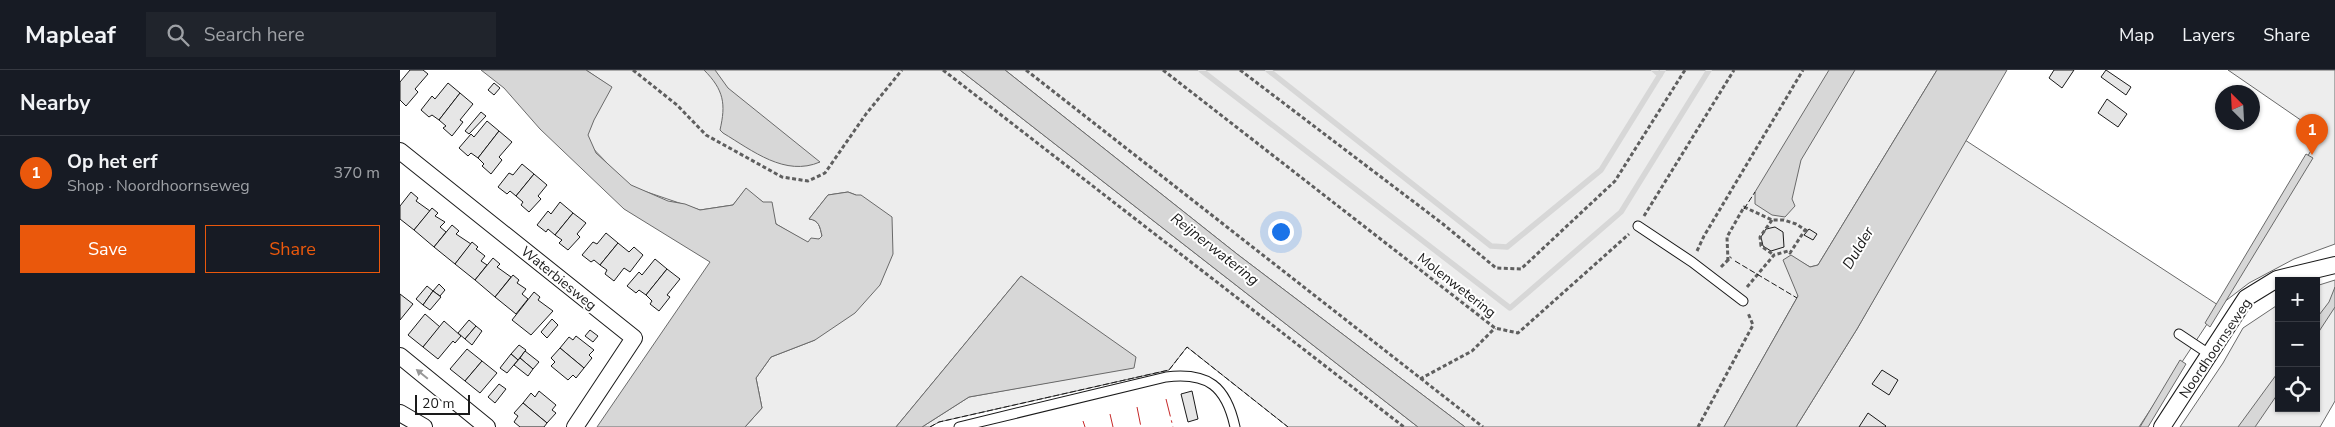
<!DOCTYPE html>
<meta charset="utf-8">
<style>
body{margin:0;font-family:"Nunito Sans",sans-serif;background:#20242c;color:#f1f3f6}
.controls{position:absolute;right:15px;bottom:15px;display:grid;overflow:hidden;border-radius:0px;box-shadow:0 1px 4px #0004}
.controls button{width:45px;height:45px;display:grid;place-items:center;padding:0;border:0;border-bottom:1px solid #363941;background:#171b24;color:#f1f3f6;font:25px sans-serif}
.compass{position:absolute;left:1815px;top:15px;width:45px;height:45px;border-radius:50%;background:#171b24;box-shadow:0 1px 4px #0004;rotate:336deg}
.scale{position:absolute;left:15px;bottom:12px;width:55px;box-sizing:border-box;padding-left:5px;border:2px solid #1a1a1a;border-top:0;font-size:14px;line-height:18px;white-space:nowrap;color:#1a1a1a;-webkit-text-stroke:4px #fff;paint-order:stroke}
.you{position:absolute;left:880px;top:161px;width:18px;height:18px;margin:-12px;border:4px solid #fff;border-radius:50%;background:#1a73e8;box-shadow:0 0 0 8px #1a73e833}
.badge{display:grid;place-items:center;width:32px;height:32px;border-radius:50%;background:#ea580c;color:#fff;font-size:16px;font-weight:700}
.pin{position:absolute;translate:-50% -41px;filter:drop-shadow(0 1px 2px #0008)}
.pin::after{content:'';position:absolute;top:26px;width:18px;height:15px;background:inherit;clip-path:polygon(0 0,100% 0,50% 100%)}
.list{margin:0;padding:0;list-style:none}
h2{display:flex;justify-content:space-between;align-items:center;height:65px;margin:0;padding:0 20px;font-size:21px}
h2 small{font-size:16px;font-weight:400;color:#9ea1a6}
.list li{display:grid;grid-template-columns:32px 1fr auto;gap:15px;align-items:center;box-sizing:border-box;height:75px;padding:0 20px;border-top:1px solid #363941}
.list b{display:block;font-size:19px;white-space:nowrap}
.list p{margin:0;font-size:16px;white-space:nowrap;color:#9ea1a6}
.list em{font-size:16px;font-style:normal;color:#9ea1a6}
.actions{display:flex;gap:10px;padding:15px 20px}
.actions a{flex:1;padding:11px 0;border:1px solid #ea580c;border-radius:0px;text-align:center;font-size:18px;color:#ea580c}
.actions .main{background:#ea580c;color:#fff}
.icon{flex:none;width:28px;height:28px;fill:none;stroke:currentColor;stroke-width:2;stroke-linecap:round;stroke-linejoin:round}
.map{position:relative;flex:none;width:1935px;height:357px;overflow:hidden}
header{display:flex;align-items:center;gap:30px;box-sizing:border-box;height:70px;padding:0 25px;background:#171b24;border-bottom:1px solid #363941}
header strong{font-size:24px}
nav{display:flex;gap:28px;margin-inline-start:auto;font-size:18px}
.search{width:350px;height:45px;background:#20242c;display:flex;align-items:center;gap:12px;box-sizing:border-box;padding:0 18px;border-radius:0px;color:#9ea1a6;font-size:19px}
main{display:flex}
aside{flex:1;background:#171b24}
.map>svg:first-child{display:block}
.green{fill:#ededed;stroke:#6a6a6a}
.water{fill:#d7d7d7;stroke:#6a6a6a}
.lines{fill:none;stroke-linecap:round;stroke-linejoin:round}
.stream{stroke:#d7d7d7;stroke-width:5.5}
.building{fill:#e6e6e6;stroke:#1a1a1a}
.service-casing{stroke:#1a1a1a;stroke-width:11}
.minor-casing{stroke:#1a1a1a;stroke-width:18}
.path{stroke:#5f5f5f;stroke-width:3;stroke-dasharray:4 2.5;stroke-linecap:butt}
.service{stroke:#fff;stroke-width:9}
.minor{stroke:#fff;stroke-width:16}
.fence{stroke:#1a1a1a;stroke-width:1;stroke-dasharray:6 2.5;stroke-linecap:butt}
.power{stroke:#c62828;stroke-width:1;stroke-dasharray:18 4 2.5 4;stroke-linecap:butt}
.oneway{fill:#989898}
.labels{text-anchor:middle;stroke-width:4;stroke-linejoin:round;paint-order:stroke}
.street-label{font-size:14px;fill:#1a1a1a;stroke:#fff}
.water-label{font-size:15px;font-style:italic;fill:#1a1a1a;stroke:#fff}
</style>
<header>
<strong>Mapleaf</strong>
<div class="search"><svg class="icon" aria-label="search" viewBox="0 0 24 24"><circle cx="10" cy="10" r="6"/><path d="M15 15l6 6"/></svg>Search here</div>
<nav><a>Map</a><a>Layers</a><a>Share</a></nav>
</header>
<main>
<aside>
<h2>Nearby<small></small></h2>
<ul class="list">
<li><span class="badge">1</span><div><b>Op het erf</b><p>Shop · Noordhoornseweg</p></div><em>370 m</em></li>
</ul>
<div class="actions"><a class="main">Save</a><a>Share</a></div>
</aside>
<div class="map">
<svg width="1935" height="357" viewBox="0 0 1935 357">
<rect width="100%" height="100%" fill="#fff"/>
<g class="green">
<path d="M186,0H560L1018,357H888L787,277L769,300L539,352L530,357H522L569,327L734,297L621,206L496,357H345L362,338L356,308L371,287L415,270L456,125L448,122L428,125L409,149C419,150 420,157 422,166L419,169L408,173L376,154L363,132L345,120L333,135L300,140L229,116L184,69L208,15Z"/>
<polygon points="605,0 1537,0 1418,195 1410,197 1391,186 1398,226 1324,357 1065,357 837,184"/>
<polygon points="1828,0 1935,0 1935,174 1894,189 1849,213 1819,236 1739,357 1396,357 1457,259 1565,70 1818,235 1921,64"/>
<polygon points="1935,210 1935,331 1920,357 1780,357 1823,293 1843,258 1879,234 1879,338 1916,338 1916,216"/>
</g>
<g class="water">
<path d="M81,0H186L212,17L194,50L188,65L196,83L231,115L268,131L285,134L300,140L333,135L346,118L363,132H372L376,154L408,172L411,168L419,169L422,166C420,157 419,150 409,149L428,125L448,122L456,125H461L492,147L493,184L480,215L455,243L415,270L371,287L356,308L362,338L345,357H197L310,192L224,139L140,59L104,18Z"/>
<path d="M304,0H315L328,18L420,92C385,107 353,81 323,63L320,60C326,34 324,20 304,0Z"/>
<polygon points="560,0 605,0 837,184 1065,357 1018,357"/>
<polygon points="1429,0 1455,0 1401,90 1392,129 1395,136 1385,147 1372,145 1355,134 1355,122"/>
<polygon points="1537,0 1607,0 1457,259 1396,357 1324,357 1398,226 1383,190 1391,185 1410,197 1418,195"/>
<polygon points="1906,84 1913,88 1810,257 1805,253"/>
<polygon points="621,206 736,287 734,298 569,327 522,357 496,357"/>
<polygon points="1935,217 1935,237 1916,266 1916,249 1929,232"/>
<polygon points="1780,290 1786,294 1748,357 1740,357"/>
<polygon points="1879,301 1879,322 1855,357 1838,357"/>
</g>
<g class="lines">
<g class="stream">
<polyline points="801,0 1110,238 1221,142 1309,0"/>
<polyline points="868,0 1091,176 1107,177 1201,100 1263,0"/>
<polyline points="1254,0 1260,5"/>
</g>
</g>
<g class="building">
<polygon points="10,0 23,0 28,4 15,19 18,22 6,36 0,30 0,12"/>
<polygon points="1654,0 1674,0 1662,18 1649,8"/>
<polygon points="1706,0 1731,17 1726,25 1701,7"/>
<polygon points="48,13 60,23 39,50 32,45 29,47 21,40 32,26 35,29"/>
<polygon points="94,13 100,18 94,25 88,20"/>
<polygon points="60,23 73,34 60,50 63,52 52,66 43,58 46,56 39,50"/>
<polygon points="1707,29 1727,44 1718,57 1698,43"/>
<polygon points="81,42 86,46 69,64 65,61"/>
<polygon points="87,51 99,61 78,88 71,83 68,86 59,78 71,64 74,67"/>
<polygon points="99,61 112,72 99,87 102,90 91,104 82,96 84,94 78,88"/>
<polygon points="122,94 134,104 116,126 110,121 107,124 98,117 109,103 113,105"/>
<polygon points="134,104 147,115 138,126 141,129 129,142 121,135 123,132 116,126"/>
<polygon points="11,122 18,128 16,131 30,141 14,160 0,149 0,136"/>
<polygon points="160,132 173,143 155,165 148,159 146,162 137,155 148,141 151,144"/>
<polygon points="32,138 38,143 35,146 45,152 40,157 46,162 34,177 14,160"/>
<polygon points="173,143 186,153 177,164 180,167 168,180 159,173 162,170 155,165"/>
<polygon points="52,155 59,161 56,164 71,174 55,194 34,177"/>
<polygon points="1375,157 1383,162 1384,177 1371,181 1363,176 1361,167 1366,159"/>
<polygon points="1409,159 1417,164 1413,170 1404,165"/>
<polygon points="206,163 218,173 200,195 194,190 191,192 182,185 193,172 197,174"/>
<polygon points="72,172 78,177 76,179 85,186 81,191 87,195 75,210 55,194"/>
<polygon points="218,173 229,182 234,177 243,185 230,202 224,198 214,211 205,204 207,200 200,195"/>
<polygon points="93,188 100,194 97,197 111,207 95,227 75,210"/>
<polygon points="255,189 267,199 246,225 239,220 236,223 227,216 239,202 242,205"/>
<polygon points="267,199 280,209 267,225 270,227 259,241 250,234 252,231 246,225"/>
<polygon points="113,205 119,210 117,213 126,219 122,224 128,229 116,244 95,227"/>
<polygon points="39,214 45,220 40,226 33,221"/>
<polygon points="27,216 33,221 23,235 16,229"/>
<polygon points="33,221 41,227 30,240 23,235"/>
<polygon points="134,222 140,227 138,230 153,241 131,265 112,250"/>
<polygon points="0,224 13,234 0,250"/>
<polygon points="25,244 40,257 23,277 8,265"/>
<polygon points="152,249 158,255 147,268 141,262"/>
<polygon points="69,250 76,256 65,269 58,263"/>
<polygon points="44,251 61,266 55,273 53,271 38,289 23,277"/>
<polygon points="76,256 82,261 72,275 65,269"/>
<polygon points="190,260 198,266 193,272 185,266"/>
<polygon points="176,266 194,280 189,285 192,288 184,298 160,278 169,267 173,270"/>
<polygon points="119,275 126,280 118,290 111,284"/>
<polygon points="160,278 184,298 176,308 173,305 168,310 151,296 155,292 151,288"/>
<polygon points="67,279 82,291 65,311 50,299"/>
<polygon points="125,281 139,292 133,299 120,288"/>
<polygon points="111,284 118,290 107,303 100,298"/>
<polygon points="120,288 133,299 128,306 114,295"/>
<polygon points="82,291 97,303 80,323 65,311"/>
<polygon points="1482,300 1498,310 1489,325 1472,314"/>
<polygon points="99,314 106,319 95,333 88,327"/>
<polygon points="139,321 156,335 152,340 156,343 147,353 123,333 131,323 135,327"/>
<polygon points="792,321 798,349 788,352 781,324"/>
<polygon points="123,333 147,353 144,357 120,357 114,352 118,346 114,343"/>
<polygon points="1468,343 1486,356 1485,357 1459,357"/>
</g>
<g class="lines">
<defs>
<g id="service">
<polyline points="1238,156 1292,192 1343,231"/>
<polyline points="1779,264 1809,284"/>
<path d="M559,357L766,307C808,302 826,316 835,357"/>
</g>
<g id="minor">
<polyline points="0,81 234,268 175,357"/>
<polyline points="0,286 87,357"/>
<polyline points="0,343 24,357"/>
<polyline points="1762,357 1846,228 1877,209 1935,195"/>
</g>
</defs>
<use href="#service" class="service-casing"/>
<use href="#minor" class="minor-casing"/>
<g class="path">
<polyline points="233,0 277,35 306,65 382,107 408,111 425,103 466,44 502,0"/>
<polyline points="543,0 1004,357"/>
<polyline points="626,0 1083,357"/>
<polyline points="763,0 1095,258 1118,263 1229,164"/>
<polyline points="840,0 1043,154 1096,198 1121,199 1215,111 1285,0"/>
<polyline points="1244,146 1334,0"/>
<polyline points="1372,150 1360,167 1361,176 1374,185"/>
<polyline points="1297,181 1304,166 1403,0"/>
<polyline points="1328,191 1327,167 1344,137 1372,150 1384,150 1396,154 1407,161"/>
<polyline points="1321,197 1331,187"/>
<polyline points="1347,217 1374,185 1388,181 1390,183 1405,160"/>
<polyline points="1020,309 1072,281 1095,258"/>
<polyline points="1298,357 1353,255 1348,243"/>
</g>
<use href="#service" class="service"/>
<use href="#minor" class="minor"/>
<g class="fence">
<polyline points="1344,139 1355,122"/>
<polyline points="1335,191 1397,228"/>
<polyline points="530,357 539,352 769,300 787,277 888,357"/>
</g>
<g class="power">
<polyline points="766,329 773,357"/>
<polyline points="737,337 741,357"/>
<polyline points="710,344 713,357"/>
<polyline points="683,351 685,357"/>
</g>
</g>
<defs><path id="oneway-solid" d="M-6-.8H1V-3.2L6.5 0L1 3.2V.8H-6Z" transform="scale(1.25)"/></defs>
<use class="oneway" href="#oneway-solid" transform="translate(22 304) rotate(-141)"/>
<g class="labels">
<g class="street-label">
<text transform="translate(159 208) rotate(39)" y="5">Waterbiesweg</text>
<text transform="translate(1057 215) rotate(38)" y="5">Molenwetering</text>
<text transform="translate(1815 278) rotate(-56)" y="5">Noordhoornseweg</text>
</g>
<g class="water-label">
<text transform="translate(1458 178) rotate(-59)" y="5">Dulder</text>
<text transform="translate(815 179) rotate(38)" y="5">Reijnerwatering</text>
</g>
</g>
</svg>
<div class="controls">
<button>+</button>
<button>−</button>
<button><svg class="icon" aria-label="locate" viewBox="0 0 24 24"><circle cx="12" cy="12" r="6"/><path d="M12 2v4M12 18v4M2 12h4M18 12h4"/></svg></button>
</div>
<svg class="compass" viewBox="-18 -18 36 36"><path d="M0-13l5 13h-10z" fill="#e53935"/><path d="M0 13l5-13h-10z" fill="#9ea1a6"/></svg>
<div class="scale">20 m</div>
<div class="you"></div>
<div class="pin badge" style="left:1912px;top:85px">1</div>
</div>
</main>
